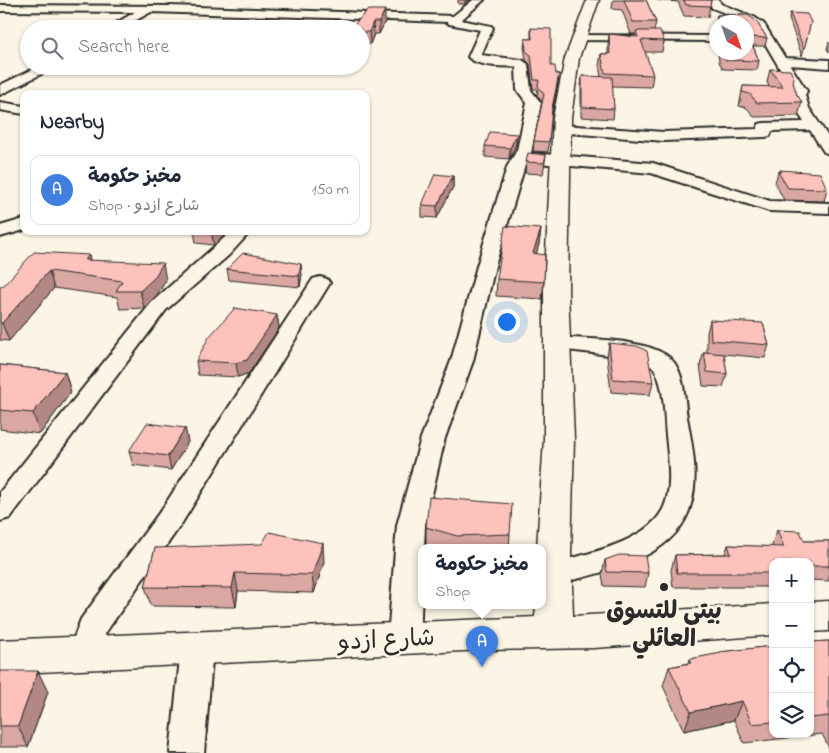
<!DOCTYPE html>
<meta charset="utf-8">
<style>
body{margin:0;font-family:"Indie Flower","Playpen Sans Arabic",sans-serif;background:#f6f6f7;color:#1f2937}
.controls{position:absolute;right:15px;bottom:15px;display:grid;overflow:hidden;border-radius:10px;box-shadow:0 1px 4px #0004}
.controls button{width:45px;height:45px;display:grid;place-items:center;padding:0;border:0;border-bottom:1px solid #e0e1e3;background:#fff;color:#1f2937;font:25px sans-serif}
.compass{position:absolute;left:709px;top:15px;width:45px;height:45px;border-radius:50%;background:#fff;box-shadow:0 1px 4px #0004;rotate:140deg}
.you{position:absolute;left:506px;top:321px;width:18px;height:18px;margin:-12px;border:4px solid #fff;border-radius:50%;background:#1a73e8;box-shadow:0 0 0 8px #1a73e833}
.badge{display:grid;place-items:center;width:32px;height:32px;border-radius:50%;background:#b45309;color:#fff;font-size:16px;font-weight:700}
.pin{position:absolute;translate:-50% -41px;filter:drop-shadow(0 1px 2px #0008)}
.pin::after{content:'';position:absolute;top:26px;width:18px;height:15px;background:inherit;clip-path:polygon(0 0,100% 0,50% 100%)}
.popup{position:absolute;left:418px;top:544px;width:128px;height:65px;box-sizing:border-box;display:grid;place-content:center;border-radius:10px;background:#fff;filter:drop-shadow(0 1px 4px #0005);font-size:16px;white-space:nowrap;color:#747a83}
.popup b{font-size:19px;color:#1f2937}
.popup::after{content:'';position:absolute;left:50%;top:100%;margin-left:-10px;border:10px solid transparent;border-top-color:#fff}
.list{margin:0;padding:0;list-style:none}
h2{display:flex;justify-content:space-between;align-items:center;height:65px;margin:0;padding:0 20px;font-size:21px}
h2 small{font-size:16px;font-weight:400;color:#747a83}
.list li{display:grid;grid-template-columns:32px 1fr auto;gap:15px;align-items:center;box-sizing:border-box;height:70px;margin:0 10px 10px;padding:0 10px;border:1px solid #e0e1e3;border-radius:10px}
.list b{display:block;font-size:19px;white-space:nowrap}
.list p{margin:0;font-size:16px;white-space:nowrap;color:#747a83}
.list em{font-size:16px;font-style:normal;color:#747a83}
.icon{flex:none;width:28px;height:28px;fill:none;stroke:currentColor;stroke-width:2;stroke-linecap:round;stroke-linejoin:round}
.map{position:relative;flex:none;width:829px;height:753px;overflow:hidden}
.search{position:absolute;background:#fff;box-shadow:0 1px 4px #0004;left:20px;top:20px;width:350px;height:55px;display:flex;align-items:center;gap:12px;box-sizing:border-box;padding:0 18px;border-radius:28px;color:#747a83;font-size:19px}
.panel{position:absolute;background:#fff;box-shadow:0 1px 4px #0004;left:20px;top:90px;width:350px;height:145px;border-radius:10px}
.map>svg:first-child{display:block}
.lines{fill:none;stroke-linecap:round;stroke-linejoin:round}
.minor-casing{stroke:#2b2b2b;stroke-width:4}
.tertiary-casing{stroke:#2b2b2b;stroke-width:3}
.minor{fill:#fcf5e5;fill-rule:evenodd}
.tertiary{fill:#fcf5e5;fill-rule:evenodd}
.wall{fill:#daa7a2;stroke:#2b2b2b}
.shaded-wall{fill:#b28884;stroke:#2b2b2b}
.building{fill:#fec2bc;stroke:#2b2b2b}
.poi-dot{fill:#2b2b2b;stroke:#fcf5e5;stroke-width:2}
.labels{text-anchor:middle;stroke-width:5;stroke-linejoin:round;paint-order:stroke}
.near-poi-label{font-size:24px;font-weight:bold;fill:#2b2b2b;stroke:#fcf5e5}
.near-street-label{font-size:24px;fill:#2b2b2b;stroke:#fcf5e5}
</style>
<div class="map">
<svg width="829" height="753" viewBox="0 0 829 753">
<rect width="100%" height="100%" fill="#fcf5e5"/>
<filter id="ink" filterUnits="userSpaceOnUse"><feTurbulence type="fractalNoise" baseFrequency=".02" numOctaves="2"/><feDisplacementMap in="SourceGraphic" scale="10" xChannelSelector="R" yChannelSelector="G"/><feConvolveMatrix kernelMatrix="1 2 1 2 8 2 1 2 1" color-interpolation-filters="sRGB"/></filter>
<g filter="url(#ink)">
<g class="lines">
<defs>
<g id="minor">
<path d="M473,0H484L461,20L491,26L493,28L481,55L522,60L528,64L531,90L541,103L531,153L653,163L770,201L829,203V213L769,211L651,173L526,162L495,266L473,361L445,438L425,525L420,638L415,647L404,651L393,647L388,638L397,525L421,438L451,361L477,266L507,167L517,150L527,103L517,90L516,67C502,66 478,67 468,57L480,30L449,24L448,22L151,12L120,29H106L135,12L0,11V5L170,6L453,16Z"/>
<polygon points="709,0 719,0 721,4 754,17 764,24 785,58 829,60 829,68 790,65 807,91 805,95 809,108 829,138 829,154 824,152 810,130 772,131 770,136 765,137 664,141 557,132 555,129 562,125 664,132 757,129 759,124 764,123 804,122 795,108 791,95 793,91 756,28 746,21 712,8"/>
<polygon points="578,35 712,36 716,37 716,41 574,40 574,36"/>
<polygon points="40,66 57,66 0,95 0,85"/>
<polygon points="0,102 24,106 24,114 0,110"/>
<polygon points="24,219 24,230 0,237 0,226"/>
<polygon points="232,231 251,231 229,255 166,310 10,518 0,521 0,492 152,302"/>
<polygon points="320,277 327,279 330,283 182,523 106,632 95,664 84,668 73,664 68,654 81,619 162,509 313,279"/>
<path d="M558,337C588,340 640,338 666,355C685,367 684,397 687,417C692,445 699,476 691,504C677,560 601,572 554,585L544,582L542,579L544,566C578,555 647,545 664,507C673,486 668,457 666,435C664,414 665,387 654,368L635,358L550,348L547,343L550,338Z"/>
<polygon points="197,635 208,639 213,649 204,753 170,753 181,649 186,639"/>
</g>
<g id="tertiary">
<polygon points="587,0 599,0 579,58 571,118 568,290 574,439 571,553 573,616 773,604 773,635 594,648 483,650 0,674 0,640 535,617 536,606 542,606 542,548 537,548 544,439 544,290 553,118 565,58"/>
<polygon points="829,601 829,631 810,632 810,602"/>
</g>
</defs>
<use href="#minor" class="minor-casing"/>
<use href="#tertiary" class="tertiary-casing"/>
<use href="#minor" class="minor"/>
<use href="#tertiary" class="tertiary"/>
</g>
<g class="wall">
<polygon points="458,0 470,0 465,4 458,4"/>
<polygon points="613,0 646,0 656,22 654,31 664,41 662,52 645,52 653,75 651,87 612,86 614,109 613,119 581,117 581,85 582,76 601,77 599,66 601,54 608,54 608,46 609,34 635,36 636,34 631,34 622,10 612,9"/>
<polygon points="657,0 711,0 708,17 684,16 678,2"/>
<polygon points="368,10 385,22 379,34 374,34 370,44 361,44 361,29"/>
<polygon points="790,13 811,22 802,56 789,19"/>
<polygon points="717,15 748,15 756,21 767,38 765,46 753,46 759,61 757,70 723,69 719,62 718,52 746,52 746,22 716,22 716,33 716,23"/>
<polygon points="531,28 551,66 556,74 559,74 558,83 551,118 548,152 533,151 534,141 542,102 537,95 538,89 533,89 530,64 526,60 524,47 525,39 531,39"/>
<polygon points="829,42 829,52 827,49"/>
<polygon points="770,69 793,83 797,95 802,102 798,116 754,117 747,108 739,106 743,86 769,87 767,82"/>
<polygon points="517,134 516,145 509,159 485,157 485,146"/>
<polygon points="546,155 543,174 525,173 526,162"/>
<polygon points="780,170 827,189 824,201 784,200 775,183 778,172 780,172"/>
<polygon points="453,176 453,187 437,218 422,217 422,205"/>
<polygon points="541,229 539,244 536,254 544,282 542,299 496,296 497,279"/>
<polygon points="194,231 229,231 214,245 196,243"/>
<polygon points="89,255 90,261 166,280 157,295 144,308 120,309 117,297 54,288 9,341 0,340 0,286 3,286"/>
<polygon points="227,269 302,274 300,287 229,280"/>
<polygon points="277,315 279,328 249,373 238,377 198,375 196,361"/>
<polygon points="710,320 769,345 765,358 724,354 727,374 723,387 703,386 700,365 704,352 707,352 707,333"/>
<polygon points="609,343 653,382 650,395 611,392 607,357"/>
<polygon points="0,365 65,372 71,392 40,434 0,429"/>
<polygon points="185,428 188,442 171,470 133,465 129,451"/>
<polygon points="426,527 510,534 509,548 426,548"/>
<polygon points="777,530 804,541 829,541 829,581 810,580 810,562 773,562 773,587 673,587 671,570 675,555 725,554 728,545 773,547 772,545"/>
<polygon points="155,548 324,562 314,593 238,591 236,607 151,606 145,587"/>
<polygon points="605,560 648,573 645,587 604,586 602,574"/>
<polygon points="829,641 829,748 822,734 744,743 734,720 684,731 663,686 669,667 689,663 690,659 719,654 720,652 773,646 773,734 810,734 810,642"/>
<polygon points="0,671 48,692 28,747 0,747"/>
</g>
<g class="shaded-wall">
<polygon points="465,0 470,0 465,4"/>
<polygon points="385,10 385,22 379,34 379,22"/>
<polygon points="373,22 374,34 370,44 369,32"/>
<polygon points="559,74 558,83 551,118 552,108"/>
<polygon points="517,134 516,145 509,159 510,148"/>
<polygon points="453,176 453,187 437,218 437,206"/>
<polygon points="541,229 539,244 532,269 533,253"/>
<polygon points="211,231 229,231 214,245"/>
<polygon points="89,255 93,272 89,277 85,260"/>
<polygon points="163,263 166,280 157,295 144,308 140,291"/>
<polygon points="301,264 302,274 300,287 299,276"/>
<polygon points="49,271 54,288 9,341 2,323"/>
<polygon points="277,315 279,328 249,373 238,377 236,363"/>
<polygon points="65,372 71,392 40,434 33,413"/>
<polygon points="185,428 188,442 171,470 168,456"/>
<polygon points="323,543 324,562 314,593 312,575"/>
<polygon points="235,573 238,591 236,607 232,588"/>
<polygon points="38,671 48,692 28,747 18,726"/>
<polygon points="742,701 734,720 684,731 691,712"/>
</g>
<g class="building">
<polygon points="624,0 646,0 656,22 633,22"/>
<polygon points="684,0 711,0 710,6 686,5"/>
<polygon points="368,10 385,10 379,22 373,22 369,32 361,32 361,29 350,29"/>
<polygon points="790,13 807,14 811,22 804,49"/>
<polygon points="717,15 748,15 756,21 767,38 749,37 759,61 725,60 721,52 746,52 746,22 718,22"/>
<polygon points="531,28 551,29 551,66 555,66 556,74 559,74 552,108 549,142 534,141 544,94 538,86 539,80 534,80 531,55 526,51 525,39 532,39"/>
<polygon points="636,31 660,31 664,41 641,40 653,75 605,73 601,54 610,54 609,34 638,37"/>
<polygon points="770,69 790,70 794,78 793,82 797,95 802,102 757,103 750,94 742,92 743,86 783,87"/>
<polygon points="582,76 612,77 614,109 582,107"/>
<polygon points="490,132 517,134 510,148 485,146"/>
<polygon points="528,153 546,155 544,163 526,162"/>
<polygon points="780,170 820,173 827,189 788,188 778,172 782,172"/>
<polygon points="435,174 453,176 437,206 422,205"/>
<polygon points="505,226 541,229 533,253 545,255 544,282 497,279"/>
<polygon points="34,252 89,255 85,260 163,263 154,278 140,291 116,291 122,281 49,271 2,323 0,323 0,286 3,286"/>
<polygon points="243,253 301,264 299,276 227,269"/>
<polygon points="235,308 277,315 247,360 236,363 196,361 209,337"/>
<polygon points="710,320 763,323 769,345 711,340"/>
<polygon points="609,343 637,346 647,351 653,382 613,379"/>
<polygon points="704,352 724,354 727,374 707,372"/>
<polygon points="0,365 65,372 33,413 0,410"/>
<polygon points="147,423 185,428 168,456 129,451"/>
<polygon points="429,497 512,504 510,534 457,536 426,527"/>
<polygon points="777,530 800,531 804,541 829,541 829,566 810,566 810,562 773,562 773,573 677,573 675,555 731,554 728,545 784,547"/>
<polygon points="269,532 323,543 312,575 235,573 232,588 145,587 155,548 262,544"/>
<polygon points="619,555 645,556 648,573 607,572 605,560"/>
<polygon points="829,641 829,716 810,718 810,642"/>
<polygon points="773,646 773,722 752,724 742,701 691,712 669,667 691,663 690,659 721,653 720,652"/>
<polygon points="0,671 38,671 18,726 0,726"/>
</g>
</g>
<circle class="poi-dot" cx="664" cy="587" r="5"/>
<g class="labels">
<g class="near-poi-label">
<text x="664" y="618">بيتي للتسوق<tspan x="664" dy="28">العائلي</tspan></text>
</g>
<g class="near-street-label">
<text transform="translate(386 639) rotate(-3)" y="8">شارع ازدو</text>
</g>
</g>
</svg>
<div class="controls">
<button>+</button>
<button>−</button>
<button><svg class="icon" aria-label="locate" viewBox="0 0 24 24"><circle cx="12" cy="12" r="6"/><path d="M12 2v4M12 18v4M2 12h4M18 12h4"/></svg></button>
<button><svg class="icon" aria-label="layers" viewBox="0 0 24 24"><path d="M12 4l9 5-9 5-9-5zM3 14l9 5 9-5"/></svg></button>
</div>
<svg class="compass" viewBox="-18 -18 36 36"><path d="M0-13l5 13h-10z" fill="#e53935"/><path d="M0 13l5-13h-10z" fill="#747a83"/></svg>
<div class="you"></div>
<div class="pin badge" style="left:482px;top:667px;background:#3f7fe0">A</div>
<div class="popup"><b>مخبز حكومة</b>Shop</div>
<div class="search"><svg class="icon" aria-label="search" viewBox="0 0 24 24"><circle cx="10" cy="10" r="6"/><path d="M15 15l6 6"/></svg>Search here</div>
<section class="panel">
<h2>Nearby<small></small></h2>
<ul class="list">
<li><span class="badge" style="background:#3f7fe0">A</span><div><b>مخبز حكومة</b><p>Shop · شارع ازدو</p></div><em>150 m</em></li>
</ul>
</section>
</div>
